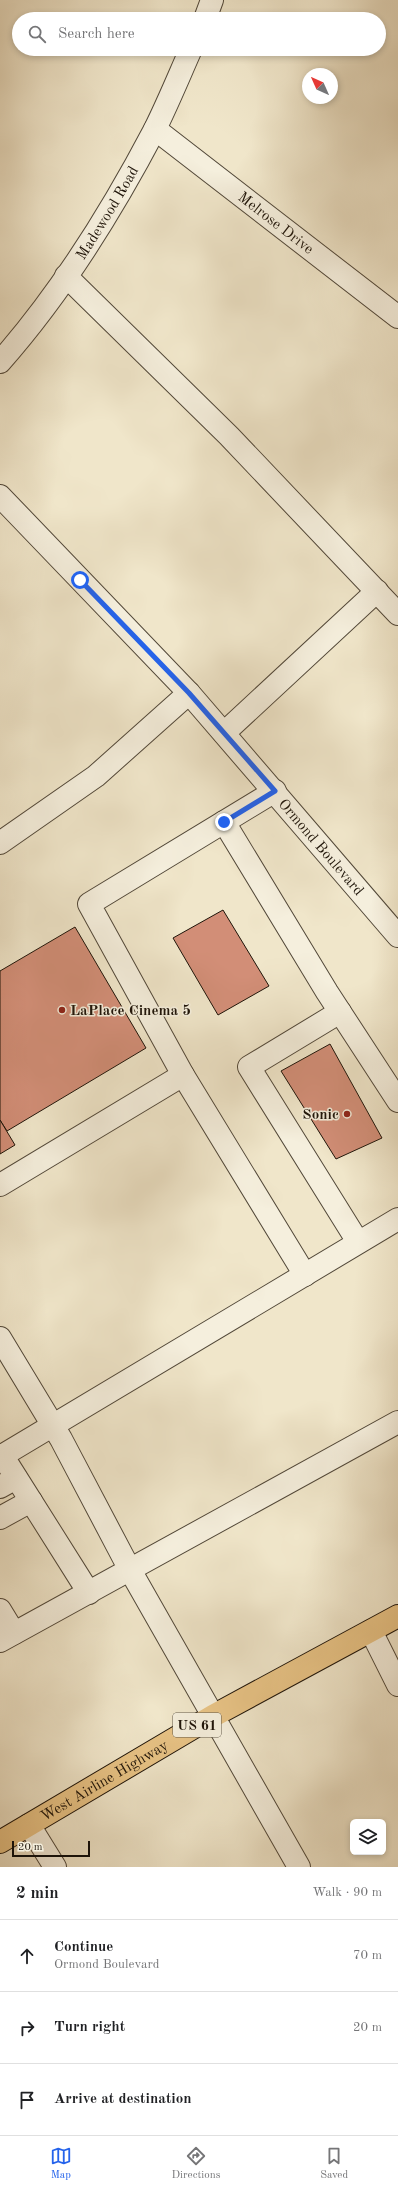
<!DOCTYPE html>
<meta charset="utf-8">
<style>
body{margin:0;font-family:"Old Standard TT",serif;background:#f2f2f2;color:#202124}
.controls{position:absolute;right:12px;bottom:12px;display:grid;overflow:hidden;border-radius:6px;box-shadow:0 2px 6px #0003}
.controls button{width:36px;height:36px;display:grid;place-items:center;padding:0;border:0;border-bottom:1px solid #e0e0e0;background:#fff;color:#202124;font:20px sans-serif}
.compass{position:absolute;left:302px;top:68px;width:36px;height:36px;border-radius:50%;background:#fff;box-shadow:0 2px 6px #0003;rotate:315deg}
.scale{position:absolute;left:12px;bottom:10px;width:78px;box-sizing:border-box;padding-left:4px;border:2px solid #1e1409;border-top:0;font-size:11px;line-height:14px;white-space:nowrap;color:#1e1409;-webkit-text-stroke:3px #f5efdd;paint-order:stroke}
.stop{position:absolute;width:12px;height:12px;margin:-9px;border:3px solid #2563eb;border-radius:50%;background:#fff}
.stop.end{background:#2563eb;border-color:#fff;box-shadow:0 1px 4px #0008}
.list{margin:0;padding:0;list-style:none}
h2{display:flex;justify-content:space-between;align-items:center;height:52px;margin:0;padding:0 16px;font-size:17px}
h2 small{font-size:13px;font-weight:400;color:#757577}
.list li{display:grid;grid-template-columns:26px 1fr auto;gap:12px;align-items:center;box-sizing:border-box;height:72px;padding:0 16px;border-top:1px solid #e0e0e0}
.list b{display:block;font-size:15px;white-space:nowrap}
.list p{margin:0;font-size:13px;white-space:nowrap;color:#757577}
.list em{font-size:13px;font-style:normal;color:#757577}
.icon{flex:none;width:22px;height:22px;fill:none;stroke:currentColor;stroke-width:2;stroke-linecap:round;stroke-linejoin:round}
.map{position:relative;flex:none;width:398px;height:1867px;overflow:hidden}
.search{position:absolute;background:#fff;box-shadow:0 2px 6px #0003;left:12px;right:12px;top:12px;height:44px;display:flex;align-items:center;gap:10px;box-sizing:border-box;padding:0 14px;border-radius:22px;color:#757577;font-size:15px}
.sheet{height:268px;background:#fff}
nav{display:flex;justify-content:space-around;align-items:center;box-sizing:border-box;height:56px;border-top:1px solid #e0e0e0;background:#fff;font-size:11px;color:#757577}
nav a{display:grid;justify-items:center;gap:2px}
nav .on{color:#2563eb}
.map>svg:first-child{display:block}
.building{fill:#d28e77;stroke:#1e1409}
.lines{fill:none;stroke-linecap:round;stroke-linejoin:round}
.minor-casing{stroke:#524839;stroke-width:24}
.highway-casing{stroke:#1e1409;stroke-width:24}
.minor{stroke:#f5efdd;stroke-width:22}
.highway{stroke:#e8c385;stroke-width:22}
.route{stroke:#2563eb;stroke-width:5}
.poi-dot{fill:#8f2418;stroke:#f5efdd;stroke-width:1.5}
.labels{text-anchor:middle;stroke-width:3;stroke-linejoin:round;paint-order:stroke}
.shield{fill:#f5efdd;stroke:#5e5649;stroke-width:1}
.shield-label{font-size:14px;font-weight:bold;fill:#1e1409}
.street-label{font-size:15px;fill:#1e1409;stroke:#f5efdd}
.poi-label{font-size:15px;font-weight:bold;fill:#1e1409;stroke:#f5efdd;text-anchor:start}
</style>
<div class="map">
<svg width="398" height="1867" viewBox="0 0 398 1867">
<rect width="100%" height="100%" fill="#f0e6ca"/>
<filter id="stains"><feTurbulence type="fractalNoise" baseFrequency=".005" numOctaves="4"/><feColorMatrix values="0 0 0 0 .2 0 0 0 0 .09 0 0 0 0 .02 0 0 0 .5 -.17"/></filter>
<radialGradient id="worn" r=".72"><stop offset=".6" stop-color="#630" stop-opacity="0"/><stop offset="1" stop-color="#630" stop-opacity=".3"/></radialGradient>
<g class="building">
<polygon points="223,910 269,986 218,1015 173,938"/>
<polygon points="75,927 146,1048 7,1131 0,1120 0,971"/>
<polygon points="330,1044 382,1138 336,1159 281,1071"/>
<polygon points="0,1120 15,1145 0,1154"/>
</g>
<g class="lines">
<defs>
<g id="minor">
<polyline points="205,19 212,0"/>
<path id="s1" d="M155,129L398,317"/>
<polyline points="66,276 229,436 398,614"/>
<path id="s2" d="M0,362C61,293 112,211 155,129C168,103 179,76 191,49"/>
<path id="s3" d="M0,496L189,693L398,936"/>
<polyline points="224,733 377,591"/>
<polyline points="224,822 327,992 398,1101"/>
<polyline points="0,843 96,776 189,693"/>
<polyline points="340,1012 249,1067 358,1242"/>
<polyline points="183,1075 305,1275"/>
<polyline points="0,1185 183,1075 89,904 275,791"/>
<polyline points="0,1338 61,1439 130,1570 299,1867"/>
<polyline points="2,1455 89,1593"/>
<polyline points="0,1457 398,1219"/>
<polyline points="0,1487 16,1478"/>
<polyline points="0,1518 31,1501"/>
<polyline points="0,1610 14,1633"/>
<polyline points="371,1631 398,1685"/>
<polyline points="0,1641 398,1422"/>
<polyline points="29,1825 55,1867"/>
</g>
<g id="highway">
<path id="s4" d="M0,1842L213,1716L398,1616"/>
</g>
</defs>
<use href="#minor" class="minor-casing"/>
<use href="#highway" class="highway-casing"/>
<use href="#minor" class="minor"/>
<use href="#highway" class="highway"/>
</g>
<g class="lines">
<polyline class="route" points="80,580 189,693 275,791 224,822"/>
</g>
<g class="poi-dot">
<circle cx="62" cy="1010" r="4"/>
<circle cx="347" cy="1114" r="4"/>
</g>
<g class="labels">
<rect class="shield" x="173" y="1713" width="48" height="24" rx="3"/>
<g class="shield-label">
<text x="197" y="1730">US 61</text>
</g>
<g class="street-label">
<text dy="5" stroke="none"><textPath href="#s2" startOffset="184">Madewood Road</textPath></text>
<text dy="5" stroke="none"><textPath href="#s1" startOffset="153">Melrose Drive</textPath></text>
<text dy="5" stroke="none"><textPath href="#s3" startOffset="476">Ormond Boulevard</textPath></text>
<text dy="5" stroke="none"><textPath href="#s4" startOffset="121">West Airline Highway</textPath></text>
</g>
<g class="poi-label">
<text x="70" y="1015">LaPlace Cinema 5</text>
<text x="339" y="1119" text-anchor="end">Sonic</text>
</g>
</g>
<rect width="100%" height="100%" filter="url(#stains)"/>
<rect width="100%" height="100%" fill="url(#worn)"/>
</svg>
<div class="controls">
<button><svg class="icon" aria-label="layers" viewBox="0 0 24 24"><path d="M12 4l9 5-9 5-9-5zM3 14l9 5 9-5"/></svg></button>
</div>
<svg class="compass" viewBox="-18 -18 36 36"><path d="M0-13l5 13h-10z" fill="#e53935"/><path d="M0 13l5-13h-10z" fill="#757577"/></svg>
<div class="scale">20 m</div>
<div class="stop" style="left:80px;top:580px"></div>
<div class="stop end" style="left:224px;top:822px"></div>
<div class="search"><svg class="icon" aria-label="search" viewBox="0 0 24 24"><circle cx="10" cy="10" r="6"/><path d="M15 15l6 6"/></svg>Search here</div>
</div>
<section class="sheet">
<h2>2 min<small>Walk · 90 m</small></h2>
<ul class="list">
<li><svg class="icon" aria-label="ahead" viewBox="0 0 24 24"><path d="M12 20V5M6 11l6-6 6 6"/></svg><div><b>Continue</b><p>Ormond Boulevard</p></div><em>70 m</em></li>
<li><svg class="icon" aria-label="right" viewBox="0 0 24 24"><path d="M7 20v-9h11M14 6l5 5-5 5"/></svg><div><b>Turn right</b></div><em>20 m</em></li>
<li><svg class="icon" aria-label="arrive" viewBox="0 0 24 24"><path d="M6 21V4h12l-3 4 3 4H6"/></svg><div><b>Arrive at destination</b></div></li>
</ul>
</section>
<nav>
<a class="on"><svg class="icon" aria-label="map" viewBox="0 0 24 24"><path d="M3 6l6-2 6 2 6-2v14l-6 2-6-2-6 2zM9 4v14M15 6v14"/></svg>Map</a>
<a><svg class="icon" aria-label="directions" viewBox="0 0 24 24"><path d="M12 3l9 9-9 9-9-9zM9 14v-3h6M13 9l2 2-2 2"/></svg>Directions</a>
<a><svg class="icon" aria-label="saved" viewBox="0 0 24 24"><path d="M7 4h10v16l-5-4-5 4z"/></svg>Saved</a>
</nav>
